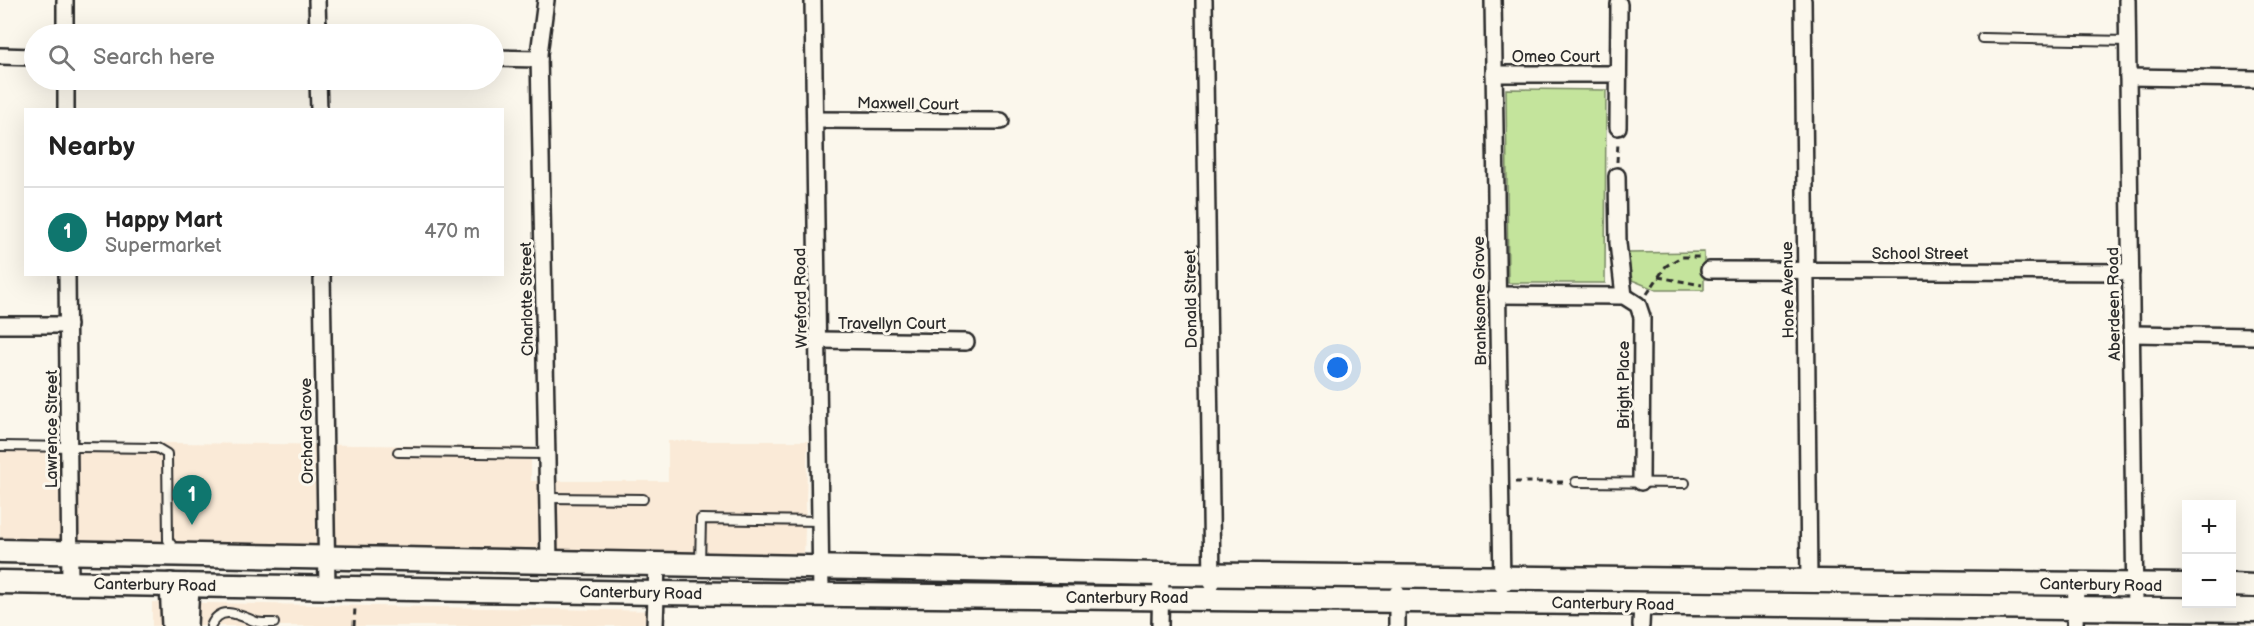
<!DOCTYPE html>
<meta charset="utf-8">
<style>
body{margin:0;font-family:"Balsamiq Sans",sans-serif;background:#f2f2f2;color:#222}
.controls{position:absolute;right:18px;bottom:18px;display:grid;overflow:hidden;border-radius:0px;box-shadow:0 6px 24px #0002}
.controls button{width:54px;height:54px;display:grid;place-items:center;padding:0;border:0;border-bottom:2px solid #e0e0e0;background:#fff;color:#222;font:30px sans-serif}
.you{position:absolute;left:1338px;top:368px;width:21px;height:21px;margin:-15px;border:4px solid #fff;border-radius:50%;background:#1a73e8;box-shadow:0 0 0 9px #1a73e833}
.badge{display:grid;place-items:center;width:39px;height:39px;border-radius:50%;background:#0f766e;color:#fff;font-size:20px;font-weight:700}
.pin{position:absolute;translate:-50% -50px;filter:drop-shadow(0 2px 3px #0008)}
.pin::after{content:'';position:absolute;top:32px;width:21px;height:18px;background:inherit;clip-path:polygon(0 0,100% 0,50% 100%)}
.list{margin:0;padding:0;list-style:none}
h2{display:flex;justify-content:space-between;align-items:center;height:78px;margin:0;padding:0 24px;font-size:26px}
h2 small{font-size:20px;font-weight:400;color:#767676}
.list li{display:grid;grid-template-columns:39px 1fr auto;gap:18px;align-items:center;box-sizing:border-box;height:90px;padding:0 24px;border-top:2px solid #e0e0e0}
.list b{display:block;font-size:22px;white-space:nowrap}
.list p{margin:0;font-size:20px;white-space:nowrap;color:#767676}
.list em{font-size:20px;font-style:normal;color:#767676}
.icon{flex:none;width:33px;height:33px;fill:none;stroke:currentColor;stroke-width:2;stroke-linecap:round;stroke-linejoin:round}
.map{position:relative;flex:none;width:2254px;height:626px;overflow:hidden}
.search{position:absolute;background:#fff;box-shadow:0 6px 24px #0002;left:24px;top:24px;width:480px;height:66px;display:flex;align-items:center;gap:15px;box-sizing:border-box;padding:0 21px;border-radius:33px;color:#767676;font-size:22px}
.panel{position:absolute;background:#fff;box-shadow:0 6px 24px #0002;left:24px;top:108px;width:480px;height:168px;border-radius:0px}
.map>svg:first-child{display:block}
.built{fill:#faead7}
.green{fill:#c4e49c;stroke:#788864;stroke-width:1.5}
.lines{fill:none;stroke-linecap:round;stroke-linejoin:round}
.lane-casing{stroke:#2b2b2b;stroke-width:12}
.street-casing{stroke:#2b2b2b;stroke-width:20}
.secondary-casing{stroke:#2b2b2b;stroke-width:26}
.primary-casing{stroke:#2b2b2b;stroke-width:27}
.path{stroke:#2b2b2b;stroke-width:3;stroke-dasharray:6 4.5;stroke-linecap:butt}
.lane{stroke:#fbf7ec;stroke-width:8}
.street{stroke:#fbf7ec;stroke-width:15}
.secondary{stroke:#fbf7ec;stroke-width:21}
.primary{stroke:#fbf7ec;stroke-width:22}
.labels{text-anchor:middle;stroke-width:6;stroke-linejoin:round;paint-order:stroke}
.street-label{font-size:16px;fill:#2b2b2b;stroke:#fbf7ec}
</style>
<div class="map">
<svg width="2254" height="626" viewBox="0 0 2254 626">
<rect width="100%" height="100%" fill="#fbf7ec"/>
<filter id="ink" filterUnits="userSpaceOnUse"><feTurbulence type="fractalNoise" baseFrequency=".0167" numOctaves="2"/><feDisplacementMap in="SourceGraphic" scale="12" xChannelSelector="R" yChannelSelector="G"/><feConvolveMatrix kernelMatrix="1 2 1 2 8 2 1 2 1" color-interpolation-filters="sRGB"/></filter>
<g filter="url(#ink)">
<g class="built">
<polygon points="0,441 531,447 531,481 668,481 668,441 808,441 804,559 0,538"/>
<polygon points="152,602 664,611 663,626 152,626"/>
</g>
<g class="green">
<polygon points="1506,89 1606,90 1605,283 1508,283"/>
<polygon points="1704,252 1704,290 1656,290 1632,280 1628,253"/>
</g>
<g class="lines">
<defs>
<g id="lane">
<polyline points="1982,38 2128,41"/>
<polyline points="0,446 157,448 167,454 168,540 176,551"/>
<polyline points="398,452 547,454"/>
<polyline points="1576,482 1685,483"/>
<polyline points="548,498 643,499"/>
<polyline points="700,564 701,519 821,521"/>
<path d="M211,626C220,604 239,615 254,621C260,624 267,623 274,623"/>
</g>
<g id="street">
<polyline points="65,0 65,34"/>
<polyline points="317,0 318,34"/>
<polyline points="546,0 539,54 549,562"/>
<polyline points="813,0 821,595"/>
<polyline points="1204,0 1212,583"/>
<polyline points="1493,0 1502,585"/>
<polyline points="1803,0 1809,580"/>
<polyline points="2127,0 2135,608"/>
<polyline points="0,56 34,57"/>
<polyline points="494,58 539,59"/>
<polyline points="1494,74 1618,74"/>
<polyline points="2128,77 2254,79"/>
<polyline points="66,80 66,110"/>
<polyline points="318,80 319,110"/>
<polyline points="815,120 1001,121"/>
<polyline points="1618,127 1619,4"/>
<polyline points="1617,176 1618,243 1624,296"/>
<polyline points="1709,270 2131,272"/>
<polyline points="67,274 70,583"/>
<polyline points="322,274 327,587"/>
<polyline points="1496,295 1624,296 1638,305 1642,317 1641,482"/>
<polyline points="0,325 68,325"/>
<polyline points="2132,334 2254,336"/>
<polyline points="818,340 966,342"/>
<polyline points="655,626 657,564"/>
<polyline points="1160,626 1161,574"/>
<polyline points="1397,626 1397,593"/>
<polyline points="1641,626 1642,603"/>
<polyline points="2075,626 2076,584"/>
</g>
<g id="secondary">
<polyline points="171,584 173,626"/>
<polyline points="186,626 188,585"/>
</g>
<g id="primary">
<polyline points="0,551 1161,574 2186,585"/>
<polyline points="0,582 656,593 2254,610"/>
<polyline points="2232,585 2254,586"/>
</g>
</defs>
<use href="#lane" class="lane-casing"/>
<use href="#street" class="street-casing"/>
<use href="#secondary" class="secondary-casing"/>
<use href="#primary" class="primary-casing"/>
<g class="path">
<polyline points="1617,162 1618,142"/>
<polyline points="1658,277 1702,285"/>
<polyline points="1647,294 1666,266 1681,257 1701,257"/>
<polyline points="1515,482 1566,482"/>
<polyline points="354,626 355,607"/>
</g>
<use href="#lane" class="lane"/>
<use href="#street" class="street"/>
<use href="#secondary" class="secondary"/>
<use href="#primary" class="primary"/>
</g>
</g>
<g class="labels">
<g class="street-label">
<text x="1556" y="62">Omeo Court</text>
<text transform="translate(908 103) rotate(1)" y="6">Maxwell Court</text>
<text x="1920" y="259">School Street</text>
<text transform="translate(1787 290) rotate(-91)" y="6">Hone Avenue</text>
<text transform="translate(800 298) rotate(-91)" y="6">Wreford Road</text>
<text transform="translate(526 299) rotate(-91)" y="6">Charlotte Street</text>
<text transform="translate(1190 299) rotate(-91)" y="6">Donald Street</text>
<text transform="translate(1479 301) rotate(-91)" y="6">Branksome Grove</text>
<text transform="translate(2113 304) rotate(-91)" y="6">Aberdeen Road</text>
<text x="892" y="329">Travellyn Court</text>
<text transform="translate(1623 385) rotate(-90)" y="6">Bright Place</text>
<text transform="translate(51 429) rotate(-90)" y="6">Lawrence Street</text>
<text transform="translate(306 431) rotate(-91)" y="6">Orchard Grove</text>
<text transform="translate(155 584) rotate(1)" y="6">Canterbury Road</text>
<text transform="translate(2101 584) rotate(1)" y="6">Canterbury Road</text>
<text transform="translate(641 592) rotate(1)" y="6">Canterbury Road</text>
<text x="1127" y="603">Canterbury Road</text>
<text transform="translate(1613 603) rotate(1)" y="6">Canterbury Road</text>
</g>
</g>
</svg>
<div class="controls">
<button>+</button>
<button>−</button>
</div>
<div class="you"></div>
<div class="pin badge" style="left:192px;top:525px">1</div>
<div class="search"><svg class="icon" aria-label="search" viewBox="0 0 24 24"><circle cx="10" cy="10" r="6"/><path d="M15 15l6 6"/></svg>Search here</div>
<section class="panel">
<h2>Nearby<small></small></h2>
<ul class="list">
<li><span class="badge">1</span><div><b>Happy Mart</b><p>Supermarket</p></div><em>470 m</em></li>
</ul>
</section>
</div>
